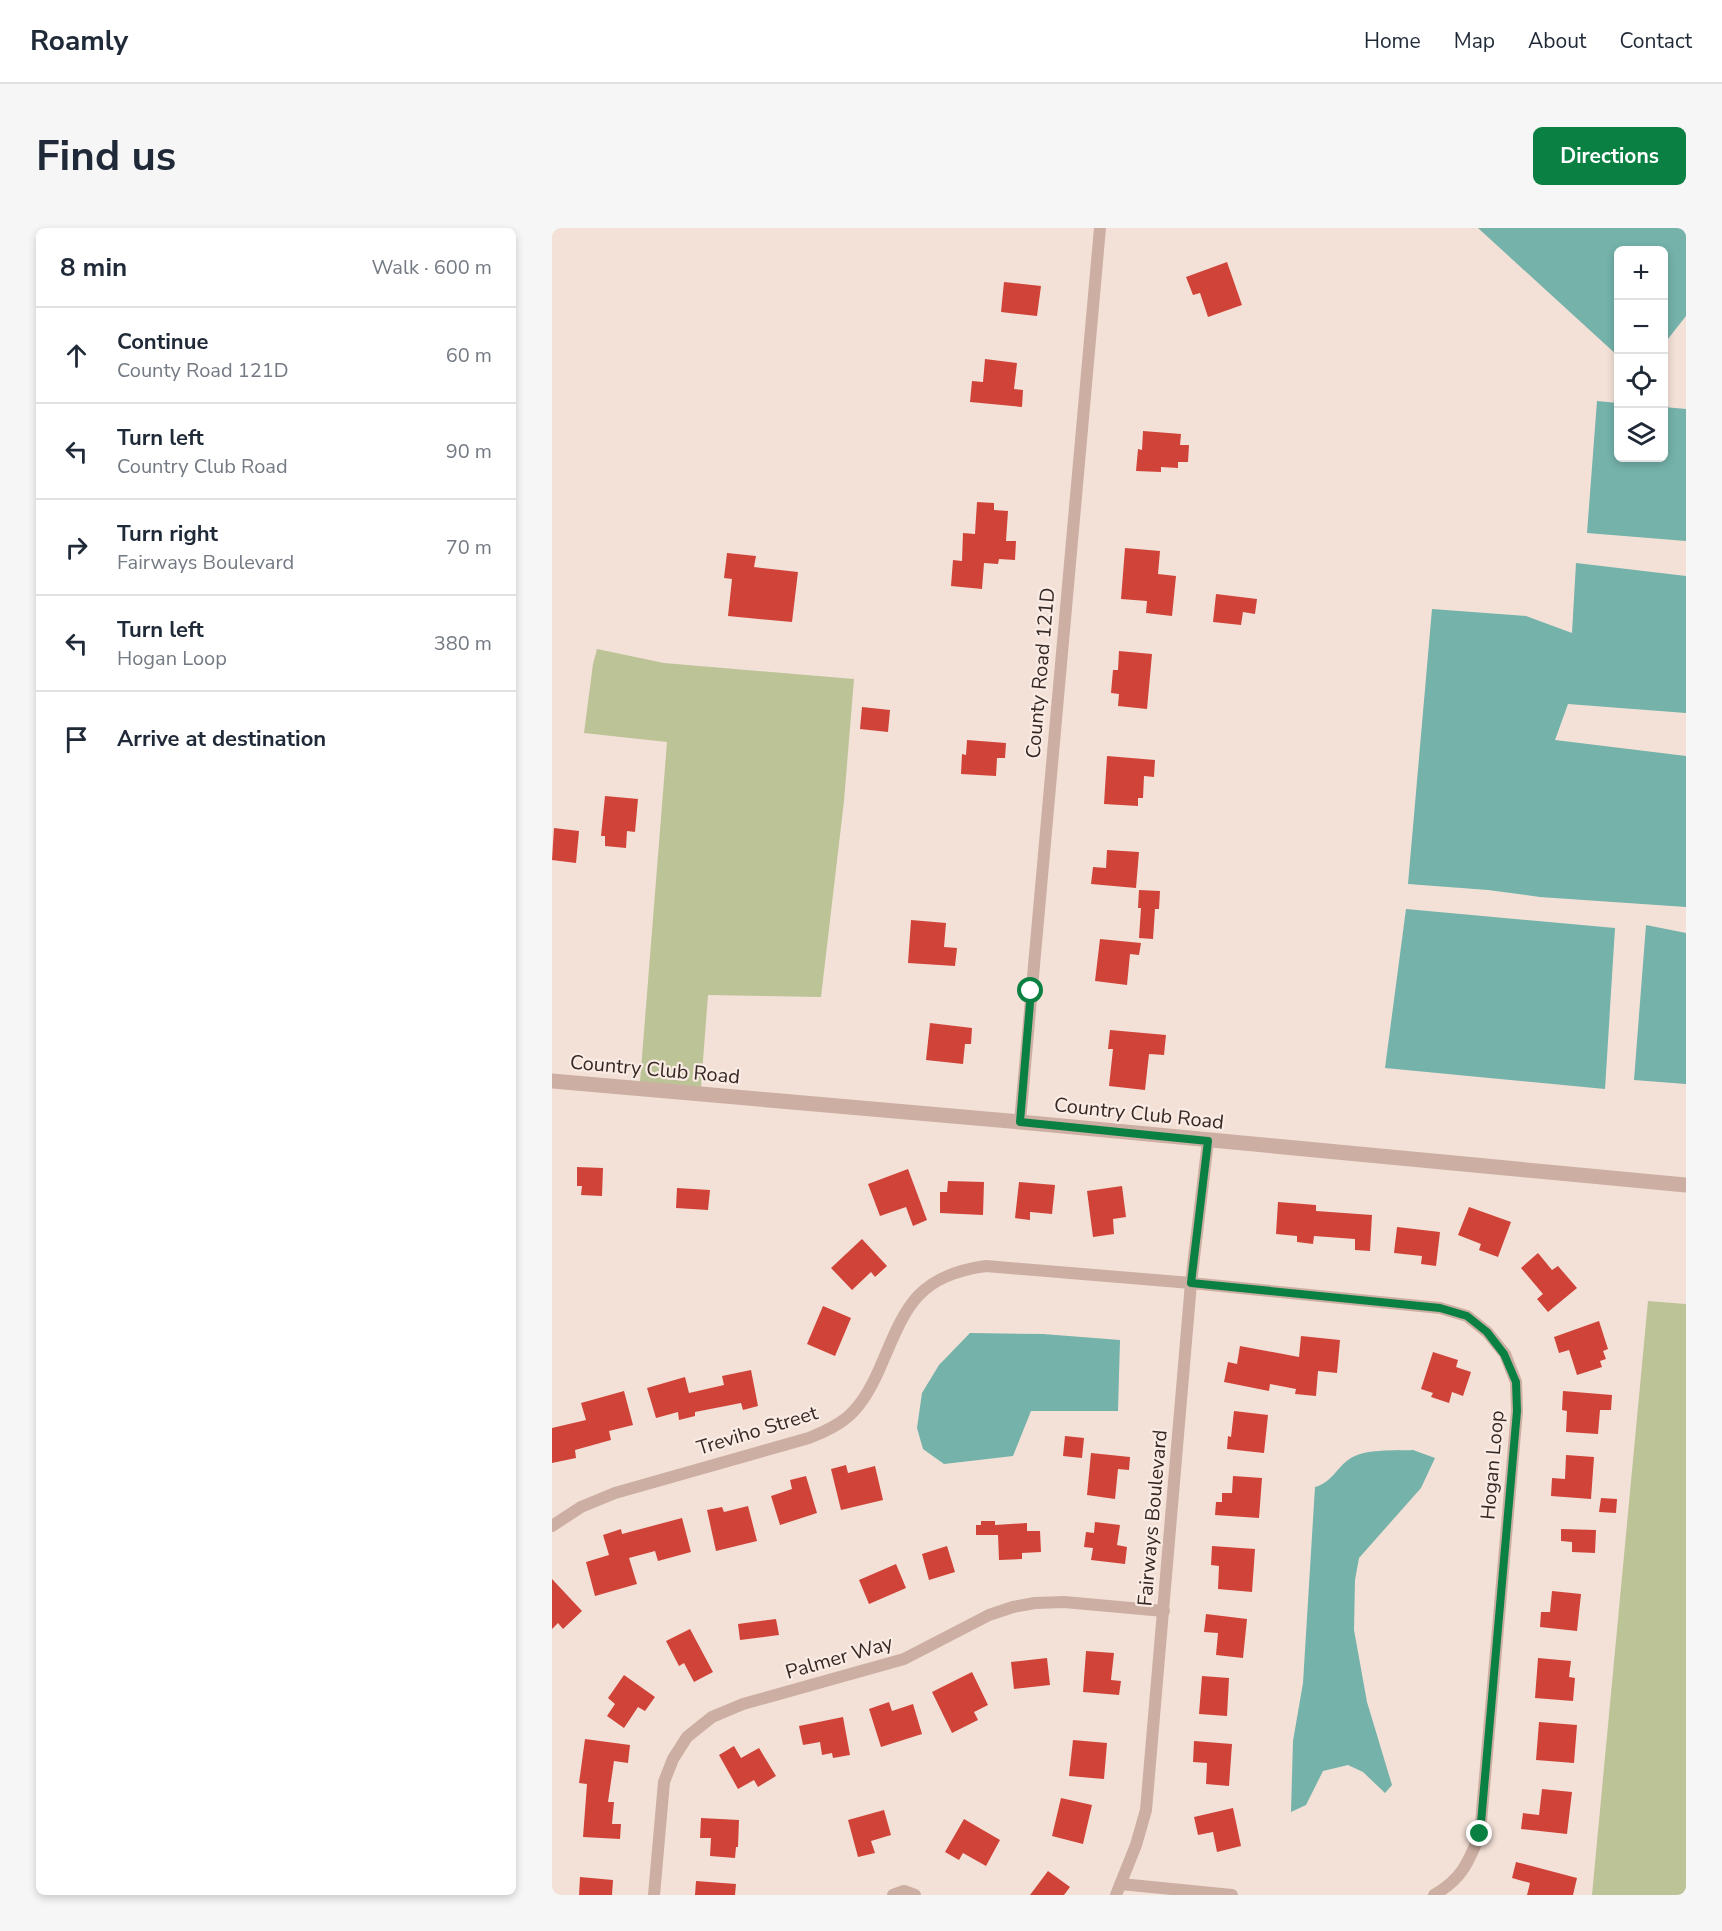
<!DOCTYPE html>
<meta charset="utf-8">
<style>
body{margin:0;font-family:"Nunito Sans",sans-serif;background:#f6f6f7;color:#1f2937}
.controls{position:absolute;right:18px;top:18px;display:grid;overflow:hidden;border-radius:9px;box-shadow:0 3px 9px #0003}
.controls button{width:54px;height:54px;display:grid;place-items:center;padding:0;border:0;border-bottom:2px solid #e0e1e3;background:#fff;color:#1f2937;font:30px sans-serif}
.stop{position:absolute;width:18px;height:18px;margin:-14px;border:4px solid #0b8043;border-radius:50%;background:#fff}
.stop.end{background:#0b8043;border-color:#fff;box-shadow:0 2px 6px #0008}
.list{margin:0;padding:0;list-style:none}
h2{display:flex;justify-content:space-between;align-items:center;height:78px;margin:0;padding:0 24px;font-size:26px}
h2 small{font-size:20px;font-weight:400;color:#747a83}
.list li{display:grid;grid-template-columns:39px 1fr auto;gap:18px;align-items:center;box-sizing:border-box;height:96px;padding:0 24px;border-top:2px solid #e0e1e3}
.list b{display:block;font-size:22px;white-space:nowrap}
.list p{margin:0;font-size:20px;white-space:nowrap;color:#747a83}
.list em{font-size:20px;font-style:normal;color:#747a83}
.icon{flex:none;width:33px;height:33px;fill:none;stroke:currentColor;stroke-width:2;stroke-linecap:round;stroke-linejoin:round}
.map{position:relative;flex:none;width:1134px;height:1667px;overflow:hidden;border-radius:9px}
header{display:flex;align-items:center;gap:36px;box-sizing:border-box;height:84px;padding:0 30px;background:#fff;border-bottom:2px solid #e0e1e3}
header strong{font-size:28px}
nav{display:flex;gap:33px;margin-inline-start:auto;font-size:21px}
.intro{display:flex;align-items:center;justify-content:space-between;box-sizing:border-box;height:144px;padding:0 36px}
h1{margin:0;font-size:42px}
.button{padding:15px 27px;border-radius:9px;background:#0b8043;color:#fff;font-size:21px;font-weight:700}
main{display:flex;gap:36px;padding:0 36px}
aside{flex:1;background:#fff;border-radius:9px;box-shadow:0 3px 9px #0003}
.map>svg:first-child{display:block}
.green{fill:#bcc397}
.water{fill:#74b2aa}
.building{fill:#d04339}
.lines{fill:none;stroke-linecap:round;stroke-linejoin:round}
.minor{stroke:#ccaea3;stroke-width:12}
.tertiary{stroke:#ccaea3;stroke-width:15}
.route{stroke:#0b8043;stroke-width:8}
.labels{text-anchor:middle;stroke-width:4.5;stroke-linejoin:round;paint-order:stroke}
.street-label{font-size:20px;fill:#362825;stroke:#faece4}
</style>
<header>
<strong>Roamly</strong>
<nav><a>Home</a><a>Map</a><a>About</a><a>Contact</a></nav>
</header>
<div class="intro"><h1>Find us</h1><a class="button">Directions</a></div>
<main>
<aside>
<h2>8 min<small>Walk · 600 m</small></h2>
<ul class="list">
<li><svg class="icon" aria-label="ahead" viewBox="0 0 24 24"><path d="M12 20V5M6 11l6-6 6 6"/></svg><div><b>Continue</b><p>County Road 121D</p></div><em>60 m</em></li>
<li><svg class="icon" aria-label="left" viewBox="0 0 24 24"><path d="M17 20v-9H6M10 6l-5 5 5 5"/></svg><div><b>Turn left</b><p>Country Club Road</p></div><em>90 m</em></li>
<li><svg class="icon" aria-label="right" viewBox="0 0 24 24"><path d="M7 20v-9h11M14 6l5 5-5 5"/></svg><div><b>Turn right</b><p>Fairways Boulevard</p></div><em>70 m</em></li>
<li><svg class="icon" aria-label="left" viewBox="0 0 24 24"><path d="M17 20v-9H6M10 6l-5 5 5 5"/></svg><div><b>Turn left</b><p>Hogan Loop</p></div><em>380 m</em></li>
<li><svg class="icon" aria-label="arrive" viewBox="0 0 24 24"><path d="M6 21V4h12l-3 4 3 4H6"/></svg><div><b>Arrive at destination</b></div></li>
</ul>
</aside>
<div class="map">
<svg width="1134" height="1667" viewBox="0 0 1134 1667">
<rect width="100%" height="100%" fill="#f3e1d7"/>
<g class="green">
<polygon points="45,421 112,435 302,451 292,573 269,769 156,767 149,859 88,854 115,514 32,505 41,436"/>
<polygon points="1096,1073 1134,1076 1134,1667 1040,1667"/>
</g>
<g class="water">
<polygon points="926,0 1134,0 1134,88 1112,116 1112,22 1066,22 1066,128"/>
<polygon points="1045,173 1066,175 1066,230 1112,230 1112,179 1134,181 1134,313 1035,305"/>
<polygon points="1024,335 1134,348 1134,485 1016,476 1003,512 1134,528 1134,679 988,669 936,662 856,656 880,381 974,388 1020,405"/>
<polygon points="854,681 1063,700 1053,861 833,840"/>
<polygon points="1094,697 1134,705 1134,856 1082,852"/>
<polygon points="418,1105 491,1106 568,1112 566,1183 479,1183 461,1228 392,1236 371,1221 365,1200 370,1165 387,1137"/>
<path d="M861,1222L883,1230L869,1260L807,1330L803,1352L802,1402L815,1474L840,1557L833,1565L811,1544L796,1537L771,1543L754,1577L739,1584L741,1513L751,1455L763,1259C779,1255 784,1241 796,1232C811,1220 843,1223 861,1222Z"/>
</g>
<g class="building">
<polygon points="675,34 690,77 656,89 648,65 641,67 634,49"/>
<polygon points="452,54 489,58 485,88 449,84"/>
<polygon points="433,131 465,135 462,161 471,162 470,179 418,174 420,153 431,154"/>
<polygon points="591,203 629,206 628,217 637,217 636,234 626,234 626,240 609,239 609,244 584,243 586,221 590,222"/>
<polygon points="425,274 442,275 442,282 456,283 454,313 464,313 463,332 447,331 446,336 432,335 430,361 399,358 401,332 410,333 411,305 423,306"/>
<polygon points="573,320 608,323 606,346 624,348 620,388 594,385 595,373 569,371"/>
<polygon points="175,325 204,328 202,339 246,344 240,394 176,388 180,351 172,350"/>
<polygon points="664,366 705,371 703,386 691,384 689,397 661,394"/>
<polygon points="567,423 600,426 595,481 566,478 567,466 559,465 561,442 566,442"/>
<polygon points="310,479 338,482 336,504 308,501"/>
<polygon points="415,512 454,515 453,530 445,530 444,548 409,546 410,526 414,527"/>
<polygon points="555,528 603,532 602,549 592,548 591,570 586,570 586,578 552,576"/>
<polygon points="53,568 86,571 83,604 75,603 74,620 53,618 53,608 49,608"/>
<polygon points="2,600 27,603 24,635 0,632"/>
<polygon points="555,622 587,624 584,660 539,656 541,639 554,640"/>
<polygon points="587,662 608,663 607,681 603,681 601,711 587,710 589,680 586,680"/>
<polygon points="359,692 394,695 392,719 405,720 403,738 356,735"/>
<polygon points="548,711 589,715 587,727 578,726 575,757 543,753"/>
<polygon points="378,795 420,800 419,816 413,816 411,836 374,832"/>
<polygon points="558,802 614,807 612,827 597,826 593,862 557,858 561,821 556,821"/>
<polygon points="25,939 51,940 50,968 29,967 30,958 25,958"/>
<polygon points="356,941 375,992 361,998 354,979 328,988 316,956"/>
<polygon points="396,953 432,954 431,987 388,985 388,964 395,964"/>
<polygon points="467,954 503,957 500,986 478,984 478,992 463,990"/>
<polygon points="570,958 574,989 561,991 562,1006 541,1009 535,963"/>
<polygon points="125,960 158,962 156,982 124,980"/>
<polygon points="726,974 764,977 764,983 820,987 818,1023 803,1022 803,1011 762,1008 761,1016 745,1014 745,1008 724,1006"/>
<polygon points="917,979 959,994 946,1029 927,1022 929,1016 906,1007"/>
<polygon points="845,999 888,1004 884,1038 869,1036 870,1028 842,1025"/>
<polygon points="310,1011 335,1038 323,1049 319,1044 300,1062 279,1040"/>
<polygon points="986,1025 1000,1042 1006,1038 1025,1060 996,1084 985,1071 991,1066 969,1040"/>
<polygon points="271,1078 299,1090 283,1128 255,1116"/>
<polygon points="1047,1093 1056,1121 1051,1123 1054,1131 1048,1133 1050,1139 1025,1147 1017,1122 1007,1125 1002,1109"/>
<polygon points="749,1108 788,1112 785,1145 766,1143 764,1168 743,1166 744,1161 718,1156 717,1163 672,1154 676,1134 685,1136 688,1118 747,1129"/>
<polygon points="881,1124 906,1132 904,1139 919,1144 911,1168 900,1164 897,1175 879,1169 881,1165 869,1161"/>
<polygon points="199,1142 206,1178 191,1182 189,1175 143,1184 143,1188 127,1192 126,1184 104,1190 95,1160 133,1149 137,1165 172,1157 170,1148"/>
<polygon points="72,1163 81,1197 57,1203 59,1212 23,1222 24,1230 0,1235 0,1200 34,1192 29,1175"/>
<polygon points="1011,1163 1060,1167 1059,1182 1048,1182 1046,1206 1014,1204 1015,1183 1010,1182"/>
<polygon points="682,1183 716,1187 712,1225 675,1221 676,1208 679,1209"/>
<polygon points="513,1208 532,1210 530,1230 511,1228"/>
<polygon points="539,1225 578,1229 577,1242 566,1241 563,1271 535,1267"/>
<polygon points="1014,1227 1042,1229 1039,1271 999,1268 1000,1250 1013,1251"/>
<polygon points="294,1237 296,1245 323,1238 331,1272 289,1282 279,1241"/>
<polygon points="254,1248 265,1285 228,1297 219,1268 240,1261 238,1252"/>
<polygon points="681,1248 710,1250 707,1290 663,1287 664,1274 670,1274 670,1265 680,1265"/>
<polygon points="1049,1270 1065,1271 1064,1285 1047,1284"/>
<polygon points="196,1278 205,1313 164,1323 155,1282 170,1279 172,1284"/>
<polygon points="130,1290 139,1324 106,1333 103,1323 77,1330 85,1356 43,1368 34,1334 57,1327 51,1307 69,1301 70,1306"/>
<polygon points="429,1293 443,1293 443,1297 475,1295 475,1303 488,1303 489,1324 470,1325 470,1331 447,1332 446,1307 424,1307 424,1297 429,1297"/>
<polygon points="543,1294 568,1297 565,1317 575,1319 573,1336 539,1332 541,1320 532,1319 534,1304 542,1305"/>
<polygon points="1009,1301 1044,1302 1043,1325 1020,1324 1020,1314 1009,1313"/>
<polygon points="395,1318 403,1344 377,1352 370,1326"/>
<polygon points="660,1318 703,1321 700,1364 666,1361 667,1338 659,1337"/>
<polygon points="344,1336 354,1360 317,1376 307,1352"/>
<polygon points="0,1351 30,1383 11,1401 6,1395 0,1401"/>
<polygon points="1000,1363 1029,1366 1025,1403 988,1399 989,1384 998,1384"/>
<polygon points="654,1386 695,1391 691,1430 664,1427 666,1405 652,1404"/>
<polygon points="224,1391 227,1407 188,1412 186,1396"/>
<polygon points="138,1401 161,1444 142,1454 132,1435 127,1438 114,1413"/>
<polygon points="534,1423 562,1425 559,1452 569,1453 567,1467 531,1464"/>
<polygon points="495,1430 498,1457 462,1461 459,1434"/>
<polygon points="986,1430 1019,1433 1017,1449 1023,1450 1021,1473 983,1470"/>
<polygon points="420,1444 436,1477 422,1484 426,1492 400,1505 380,1464"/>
<polygon points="72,1447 103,1469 93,1483 86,1479 72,1500 55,1488 63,1476 56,1470"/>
<polygon points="650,1448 677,1450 675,1488 647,1486"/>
<polygon points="337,1474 340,1483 361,1476 370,1506 329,1519 317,1481"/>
<polygon points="291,1489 298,1527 281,1530 280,1525 270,1527 268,1514 251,1517 247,1498"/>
<polygon points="987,1494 1025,1497 1022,1535 984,1532"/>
<polygon points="33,1511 78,1517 76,1535 62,1533 56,1574 62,1574 60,1596 69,1596 68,1611 31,1609 35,1556 27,1555"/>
<polygon points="521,1512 555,1515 552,1551 517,1548"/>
<polygon points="642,1513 680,1516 677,1558 654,1556 655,1535 641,1534"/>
<polygon points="182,1518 189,1530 207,1520 224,1548 206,1559 202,1552 186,1561 167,1527"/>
<polygon points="990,1561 1020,1564 1015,1606 969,1601 971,1585 987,1587"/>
<polygon points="509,1570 540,1577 531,1616 500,1608"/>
<polygon points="681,1580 689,1618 665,1624 661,1604 646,1607 642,1589"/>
<polygon points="332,1582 339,1607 319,1613 323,1625 306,1629 296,1592"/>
<polygon points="149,1590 187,1592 186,1619 184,1619 183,1630 158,1628 159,1610 148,1610"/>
<polygon points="412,1591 448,1612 434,1638 411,1625 407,1632 393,1624"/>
<polygon points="964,1634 1025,1650 1021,1667 975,1667 978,1655 960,1650"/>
<polygon points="496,1643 518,1659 512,1667 478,1667"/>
<polygon points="28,1649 61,1652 60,1667 27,1667"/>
<polygon points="144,1653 184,1656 183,1667 143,1667"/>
</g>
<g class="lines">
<g class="minor">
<polyline points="468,894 548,0"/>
<path d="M0,1298L29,1279L63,1265L257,1210C269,1205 282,1200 293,1191C309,1179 319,1160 327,1142C353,1082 362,1048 434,1038L639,1055L888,1080L915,1088L935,1104L953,1126L964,1154L965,1183L928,1606C916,1635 910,1651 882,1667"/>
<polyline points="569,1656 680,1667"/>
<polyline points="102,1667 112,1554 121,1531 135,1509 160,1489 191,1476 352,1431 437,1387 461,1379 483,1375 512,1374 612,1383"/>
<polyline points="341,1667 352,1663 363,1667"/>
<polyline points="564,1667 584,1617 594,1582 639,1055 656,913"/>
</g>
<polyline class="tertiary" points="0,853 468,894 1134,957"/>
</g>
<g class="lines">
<polyline class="route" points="479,763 468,894 656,913 639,1055 888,1080 915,1088 935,1104 952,1126 964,1154 965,1183 928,1606"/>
</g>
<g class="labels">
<g class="street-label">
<text transform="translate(488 445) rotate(-85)" y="7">County Road 121D</text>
<text transform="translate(103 841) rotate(5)" y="7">Country Club Road</text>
<text transform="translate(587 885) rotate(6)" y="7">Country Club Road</text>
<text transform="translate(205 1202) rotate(-17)" y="7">Treviho Street</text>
<text transform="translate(940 1237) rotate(-85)" y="7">Hogan Loop</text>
<text transform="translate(600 1290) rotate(-85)" y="7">Fairways Boulevard</text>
<text transform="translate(287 1429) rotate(-16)" y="7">Palmer Way</text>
</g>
</g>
</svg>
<div class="controls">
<button>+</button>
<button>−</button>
<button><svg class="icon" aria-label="locate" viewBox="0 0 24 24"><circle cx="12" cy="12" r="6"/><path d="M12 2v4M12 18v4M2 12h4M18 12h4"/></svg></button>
<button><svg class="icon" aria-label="layers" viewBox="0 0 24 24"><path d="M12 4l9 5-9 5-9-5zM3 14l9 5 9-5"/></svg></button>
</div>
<div class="stop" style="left:479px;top:763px"></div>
<div class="stop end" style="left:928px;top:1606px"></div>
</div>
</main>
